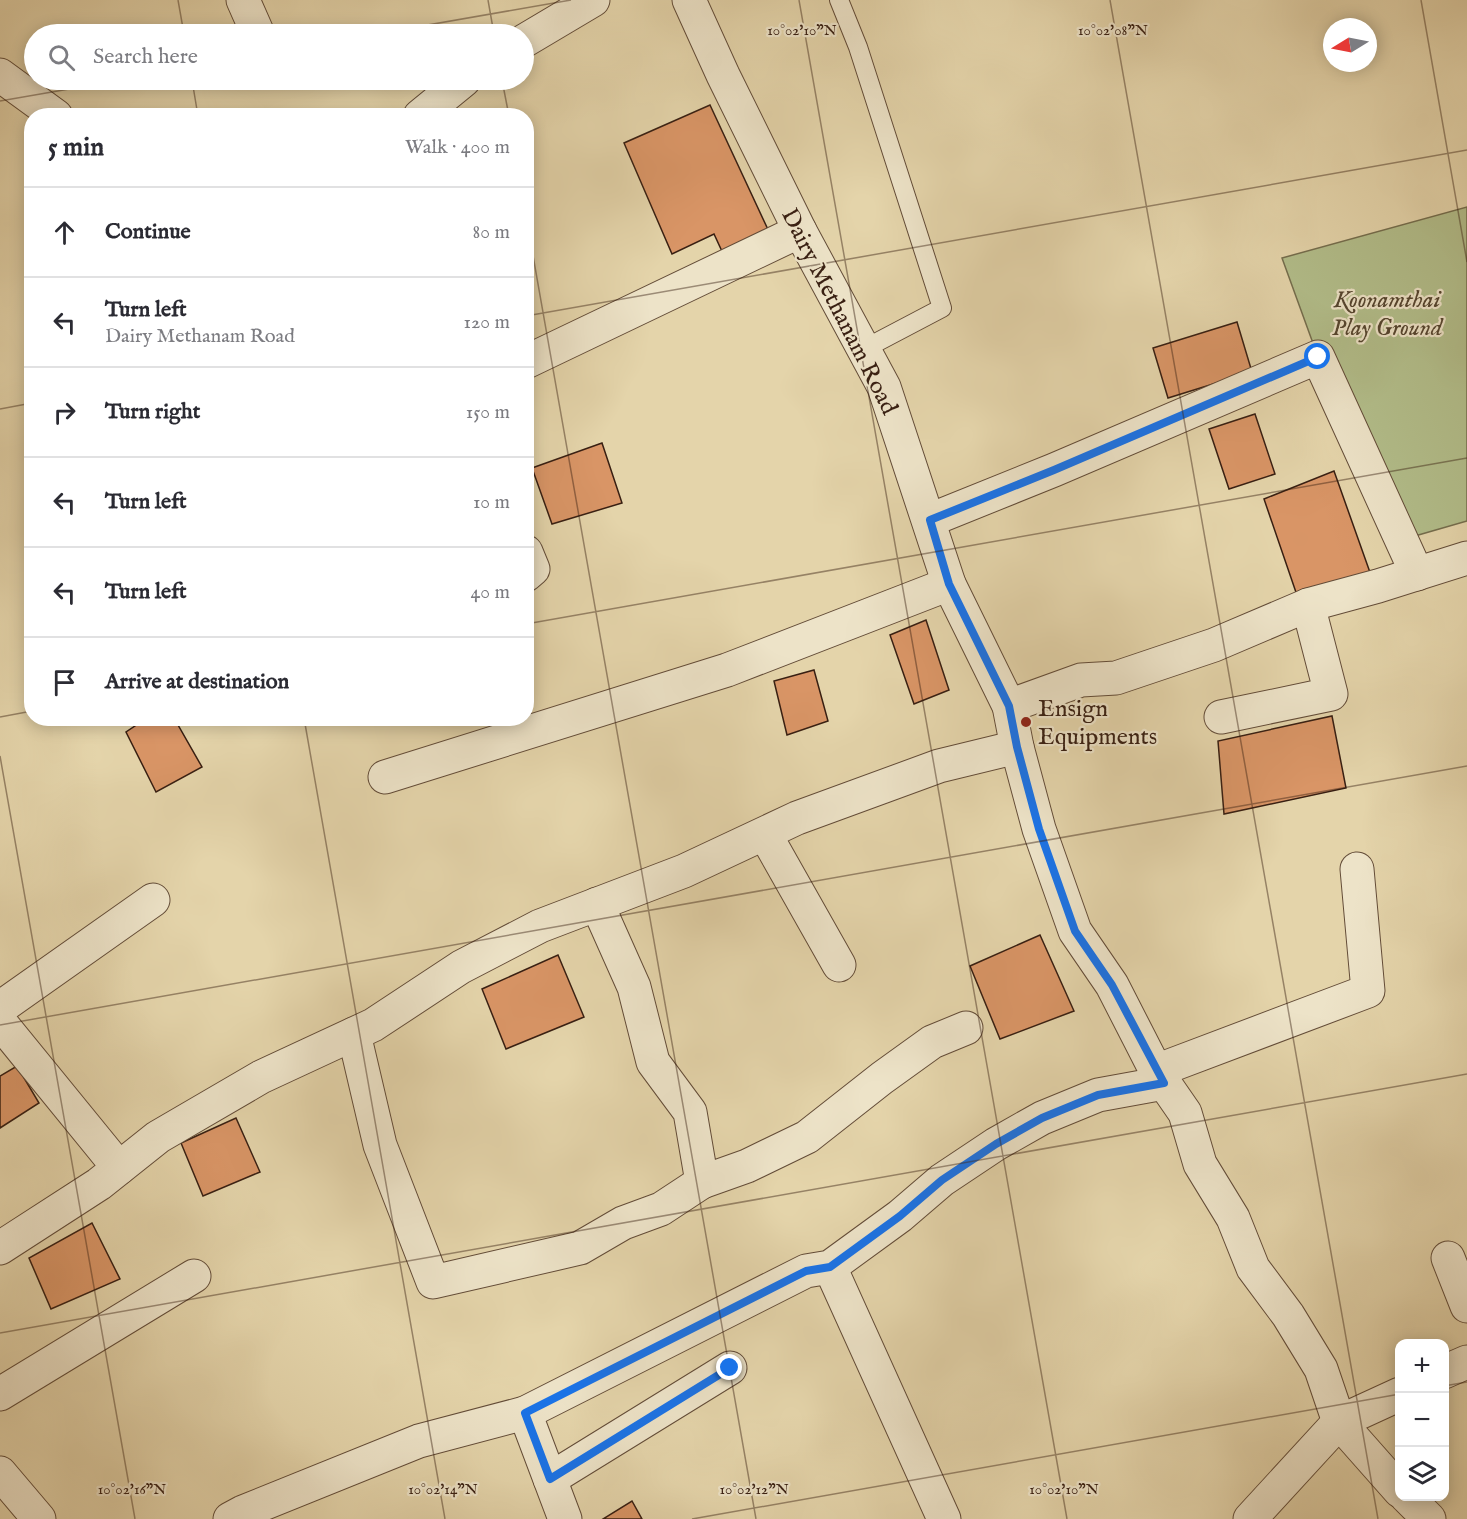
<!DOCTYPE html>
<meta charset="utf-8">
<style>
body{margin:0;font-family:"IM FELL English",serif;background:#f2f2f3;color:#2b2b33}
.controls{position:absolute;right:18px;bottom:18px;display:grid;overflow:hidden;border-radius:12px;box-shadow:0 3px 15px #0003}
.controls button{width:54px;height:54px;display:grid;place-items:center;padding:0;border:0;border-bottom:2px solid #e1e1e2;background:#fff;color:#2b2b33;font:30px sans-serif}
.compass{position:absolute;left:1323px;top:18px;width:54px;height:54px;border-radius:50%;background:#fff;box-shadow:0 3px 15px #0003;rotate:260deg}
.stop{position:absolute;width:18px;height:18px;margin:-14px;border:4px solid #1a73e8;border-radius:50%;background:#fff}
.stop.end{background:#1a73e8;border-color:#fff;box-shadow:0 2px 6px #0008}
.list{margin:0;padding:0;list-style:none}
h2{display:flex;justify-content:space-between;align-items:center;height:78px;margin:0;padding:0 24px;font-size:26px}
h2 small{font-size:20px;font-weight:400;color:#7c7c81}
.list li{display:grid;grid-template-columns:39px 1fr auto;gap:18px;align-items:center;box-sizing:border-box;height:90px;padding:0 24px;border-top:2px solid #e1e1e2}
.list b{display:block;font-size:22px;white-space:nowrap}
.list p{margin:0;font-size:20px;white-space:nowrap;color:#7c7c81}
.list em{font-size:20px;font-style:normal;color:#7c7c81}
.icon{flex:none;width:33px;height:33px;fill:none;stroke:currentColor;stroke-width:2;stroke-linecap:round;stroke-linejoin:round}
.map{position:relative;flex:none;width:1467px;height:1519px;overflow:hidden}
.search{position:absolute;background:#fff;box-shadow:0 3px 15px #0003;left:24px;top:24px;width:510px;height:66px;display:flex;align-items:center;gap:15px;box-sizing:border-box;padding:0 21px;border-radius:33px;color:#7c7c81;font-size:22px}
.panel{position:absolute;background:#fff;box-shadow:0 3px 15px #0003;left:24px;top:108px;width:510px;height:618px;border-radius:24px}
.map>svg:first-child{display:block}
.green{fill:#b2bd8a;stroke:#756e4e;stroke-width:1.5}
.building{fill:#d99566;stroke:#381f12;stroke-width:1.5}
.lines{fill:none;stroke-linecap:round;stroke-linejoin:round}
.lane-casing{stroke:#634c38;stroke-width:20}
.street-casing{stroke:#634c38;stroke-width:35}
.lane{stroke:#ede3c8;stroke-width:18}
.street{stroke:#ede3c8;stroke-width:33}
.route{stroke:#1a73e8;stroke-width:8}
.ticks{fill:none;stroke:#381f12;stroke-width:1.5;stroke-opacity:0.45}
.poi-dot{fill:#8f2418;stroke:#ede3c8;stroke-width:2}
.labels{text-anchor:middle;stroke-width:4.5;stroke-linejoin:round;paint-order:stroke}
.park-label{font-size:24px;font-style:italic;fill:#564630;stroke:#ede3c8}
.street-label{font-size:24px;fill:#381f12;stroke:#ede3c8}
.poi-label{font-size:24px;fill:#381f12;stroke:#ede3c8;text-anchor:start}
.ticks-label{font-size:15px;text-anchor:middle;fill:#381f12;stroke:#ede3c8;stroke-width:4.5;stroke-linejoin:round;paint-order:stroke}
</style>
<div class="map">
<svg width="1467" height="1519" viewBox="0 0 1467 1519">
<rect width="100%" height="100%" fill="#e4d4aa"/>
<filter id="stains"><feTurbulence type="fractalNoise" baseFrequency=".00333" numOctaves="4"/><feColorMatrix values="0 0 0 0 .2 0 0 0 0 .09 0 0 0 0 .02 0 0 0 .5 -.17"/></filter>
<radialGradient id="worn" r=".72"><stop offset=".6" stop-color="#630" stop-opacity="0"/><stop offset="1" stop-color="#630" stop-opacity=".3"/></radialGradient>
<polygon class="green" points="1467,207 1467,521 1394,542 1318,357 1282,258"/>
<g class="building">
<polygon points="710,105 771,236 726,260 714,234 672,254 624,143"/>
<polygon points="1237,322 1252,372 1168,398 1153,348"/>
<polygon points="1255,414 1275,474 1229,489 1209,429"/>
<polygon points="602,443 622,503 552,524 532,468"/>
<polygon points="1334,471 1372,578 1300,604 1264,499"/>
<polygon points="926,620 949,690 914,704 890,635"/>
<polygon points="814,670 828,721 787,735 774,681"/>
<polygon points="1332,716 1346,788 1224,814 1218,741"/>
<polygon points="147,718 174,718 202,767 156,792 126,732"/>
<polygon points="1040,935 1074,1011 1000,1039 970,966"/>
<polygon points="558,955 584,1017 506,1049 482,989"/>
<polygon points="17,1066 39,1103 0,1128 0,1076"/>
<polygon points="236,1118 260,1172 203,1196 181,1143"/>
<polygon points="92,1223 120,1279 51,1309 29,1258"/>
<polygon points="632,1501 642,1519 603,1519"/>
</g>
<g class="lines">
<defs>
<polyline id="lane" points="839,0 858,47 942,308 864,349"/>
<g id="street">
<polyline points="243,0 258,34"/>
<polyline points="689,0 723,75 800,231 884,387 949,584 1009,706 1017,747 1039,829 1075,931 1112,985 1156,1071 1185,1113 1200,1164 1233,1218 1253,1268 1288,1315 1321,1369 1339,1422 1400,1491"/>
<polyline points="524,41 593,0"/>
<polyline points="0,75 56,116"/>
<polyline points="420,116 464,80"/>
<polyline points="526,362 800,231"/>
<polyline points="930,520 1054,470 1318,357 1417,574"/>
<polyline points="526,552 533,569 526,575"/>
<polyline points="1009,706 1081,680 1116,678 1214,645 1308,605 1378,586 1467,558"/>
<polyline points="1221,717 1331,694 1308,605"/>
<polyline points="385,777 727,670 949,584"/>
<polyline points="765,834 839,965"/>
<polyline points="597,904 634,987 653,1062 690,1112 702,1182 747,1166 807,1137 882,1078 932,1042 966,1028"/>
<polyline points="0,1008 153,900"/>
<polyline points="0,1022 119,1168"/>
<polyline points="354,1034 380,1145 433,1282 580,1248 623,1223 661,1209 702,1182"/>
<polyline points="1156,1071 1368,991 1357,869"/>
<polyline points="0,1248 99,1184 158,1137 261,1077 373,1025 461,967 540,926 684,871 797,818 939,766 1017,747"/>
<polyline points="1448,1258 1467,1306"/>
<polyline points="830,1267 944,1519"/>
<polyline points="1444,1372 1467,1362"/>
<polyline points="0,1394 194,1276"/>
<polyline points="525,1413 565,1519"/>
<polyline points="0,1473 39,1519"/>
<polyline points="550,1479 730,1368"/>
<polyline points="1406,1496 1429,1519"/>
<polyline points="230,1519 243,1512 419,1441 525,1413 806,1271 830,1267 900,1216 942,1180 996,1144 1042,1118 1098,1095 1164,1083"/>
<polyline points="1250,1519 1339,1422 1400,1394"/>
</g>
</defs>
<use href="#lane" class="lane-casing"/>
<use href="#street" class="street-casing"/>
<use href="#lane" class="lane"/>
<use href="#street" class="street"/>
</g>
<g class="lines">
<polyline class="route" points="730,1368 550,1479 525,1413 806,1271 830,1267 900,1216 942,1180 996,1144 1042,1118 1098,1095 1164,1083 1112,985 1075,931 1039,829 1017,747 1009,706 949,584 930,520 1054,470 1318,357"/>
</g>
<path class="ticks" d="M178,0L184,34M488,0L494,34M799,0L1067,1519M1110,0L1378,1519M1421,0L1467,262M376,34L571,0M192,80L198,116M502,80L509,116M0,101L121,80M526,216L756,1519M526,316L1467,150M0,409L32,403M526,624L1467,458M0,717L32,711M304,718L445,1519M0,756L135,1519M0,1025L1467,766M0,1333L1467,1074M1444,1386L1467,1382M692,1519L1400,1394"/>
<circle class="poi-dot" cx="1026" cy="722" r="6"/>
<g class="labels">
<g class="park-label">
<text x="1387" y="307">Koonamthai<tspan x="1387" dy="28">Play Ground</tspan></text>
</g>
<g class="street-label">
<text transform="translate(840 311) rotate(63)" y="8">Dairy Methanam Road</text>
</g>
<g class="poi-label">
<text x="1038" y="716">Ensign<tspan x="1038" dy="28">Equipments</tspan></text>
</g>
</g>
<g class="ticks-label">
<text x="802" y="35">10°02'10"N</text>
<text x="1113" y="35">10°02'08"N</text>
<text x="132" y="1494">10°02'16"N</text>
<text x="443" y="1494">10°02'14"N</text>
<text x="754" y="1494">10°02'12"N</text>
<text x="1064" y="1494">10°02'10"N</text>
</g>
<rect width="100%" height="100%" filter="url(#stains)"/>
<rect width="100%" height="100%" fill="url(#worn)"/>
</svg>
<div class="controls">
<button>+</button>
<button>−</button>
<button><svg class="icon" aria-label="layers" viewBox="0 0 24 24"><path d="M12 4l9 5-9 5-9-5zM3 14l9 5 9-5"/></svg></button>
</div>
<svg class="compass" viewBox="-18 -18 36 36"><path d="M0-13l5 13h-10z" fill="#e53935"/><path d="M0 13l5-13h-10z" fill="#7c7c81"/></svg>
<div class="stop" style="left:1318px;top:357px"></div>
<div class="stop end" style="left:730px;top:1368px"></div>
<div class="search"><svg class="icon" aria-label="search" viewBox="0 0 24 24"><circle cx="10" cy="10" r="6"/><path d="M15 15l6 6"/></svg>Search here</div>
<section class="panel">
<h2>5 min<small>Walk · 400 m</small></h2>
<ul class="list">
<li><svg class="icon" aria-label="ahead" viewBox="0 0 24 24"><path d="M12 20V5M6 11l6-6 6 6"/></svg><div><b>Continue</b></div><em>80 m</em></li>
<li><svg class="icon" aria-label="left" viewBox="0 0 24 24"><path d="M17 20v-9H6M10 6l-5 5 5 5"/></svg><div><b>Turn left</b><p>Dairy Methanam Road</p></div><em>120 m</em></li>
<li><svg class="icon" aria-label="right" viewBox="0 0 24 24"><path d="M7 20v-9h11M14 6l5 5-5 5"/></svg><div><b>Turn right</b></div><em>150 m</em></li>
<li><svg class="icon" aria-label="left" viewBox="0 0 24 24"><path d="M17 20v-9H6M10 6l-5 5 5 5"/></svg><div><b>Turn left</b></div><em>10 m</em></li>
<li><svg class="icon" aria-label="left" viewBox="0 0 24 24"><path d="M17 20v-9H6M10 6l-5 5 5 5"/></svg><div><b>Turn left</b></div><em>40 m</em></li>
<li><svg class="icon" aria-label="arrive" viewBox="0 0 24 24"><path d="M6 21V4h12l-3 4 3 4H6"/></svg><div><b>Arrive at destination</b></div></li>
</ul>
</section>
</div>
